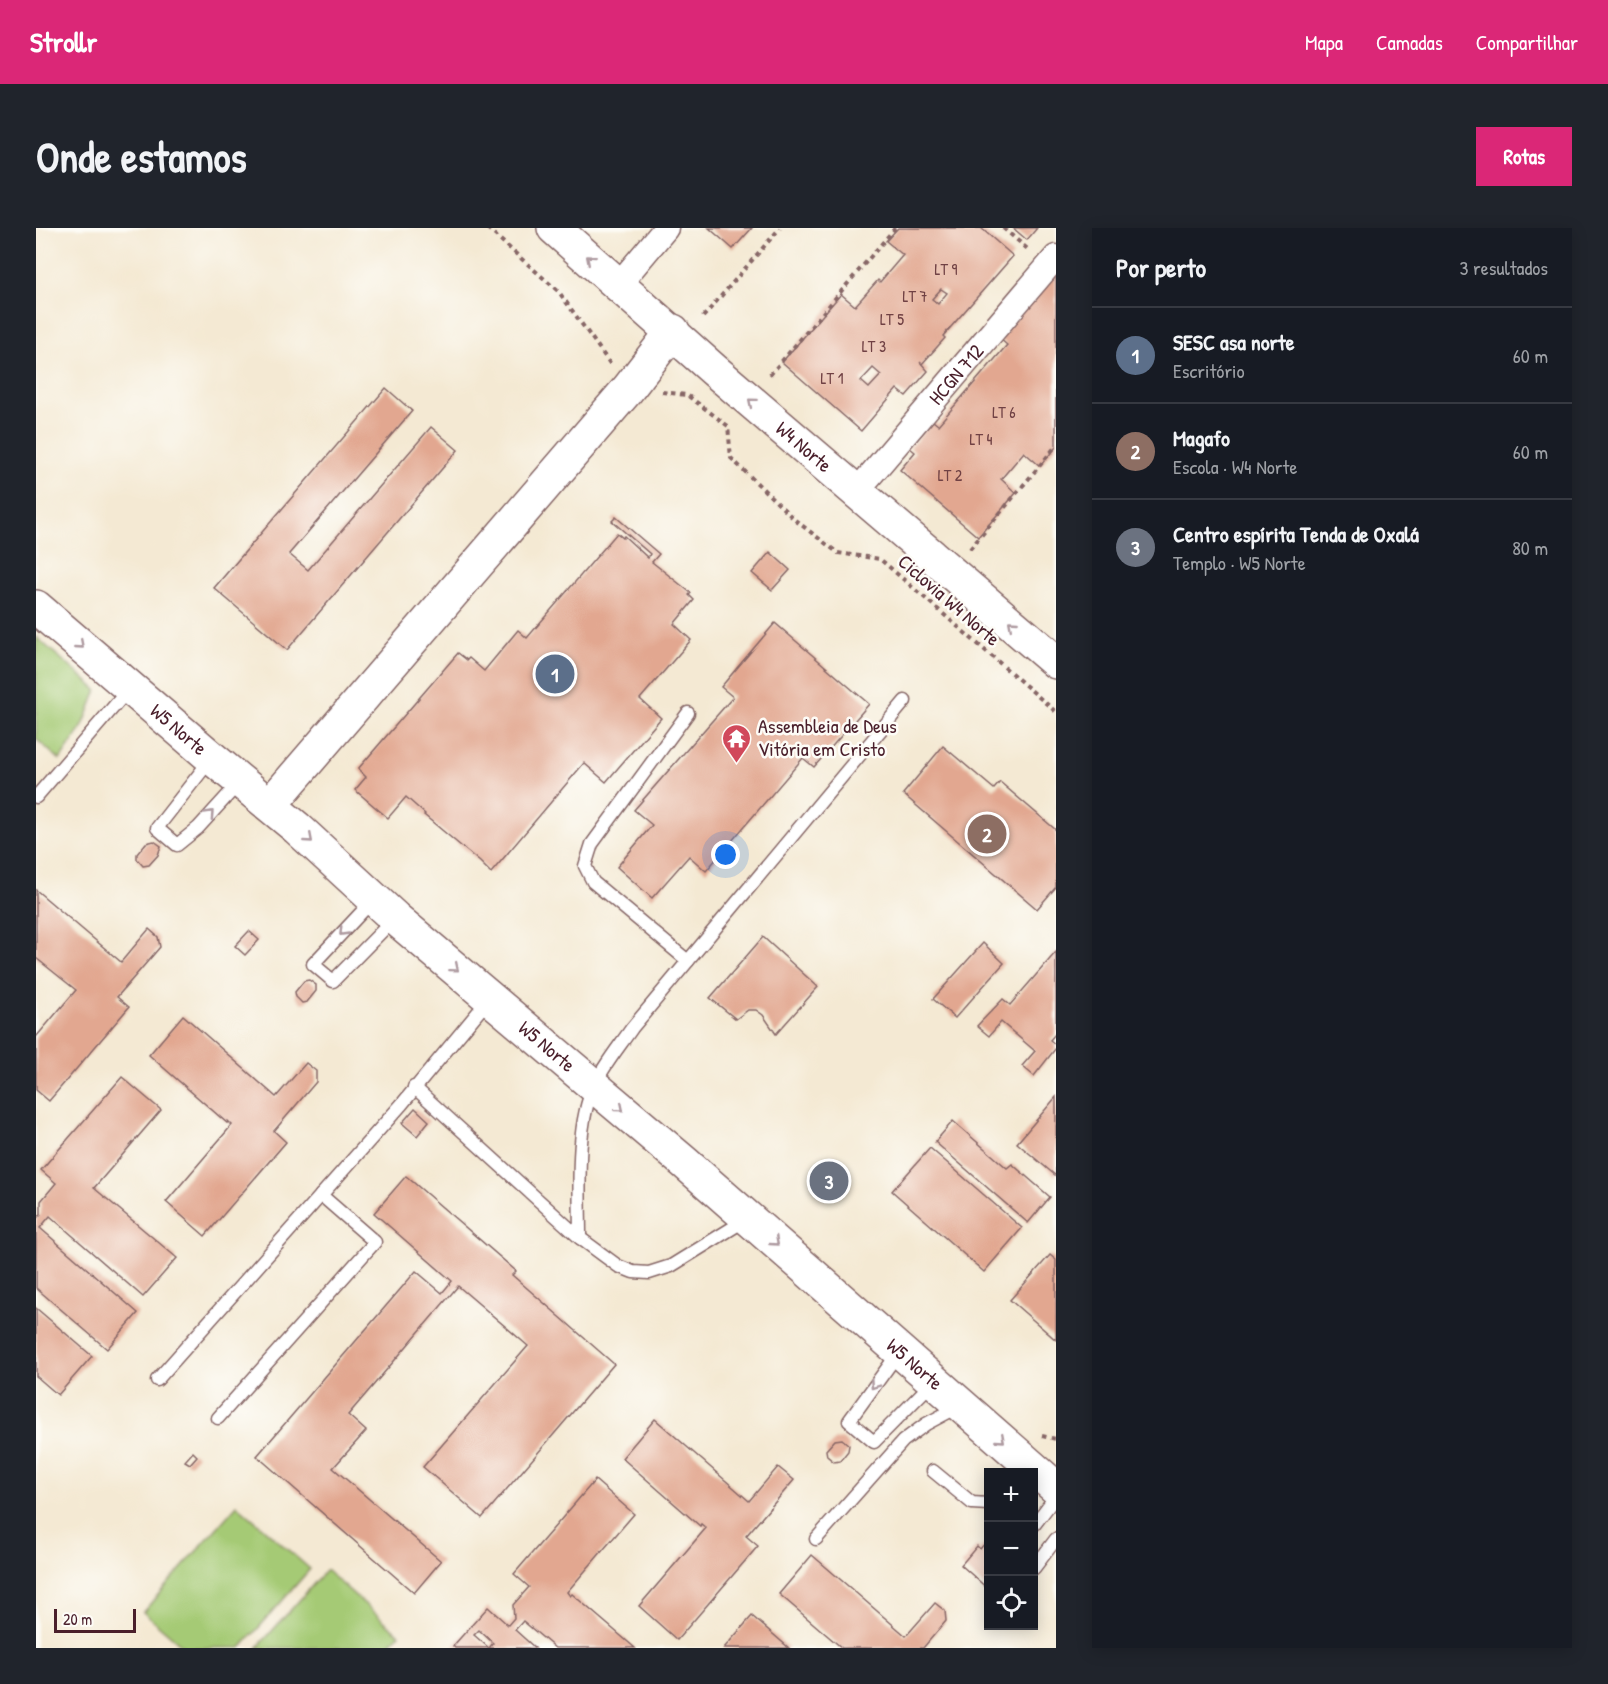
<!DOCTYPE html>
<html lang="pt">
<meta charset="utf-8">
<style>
body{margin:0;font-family:"Patrick Hand",sans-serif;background:#20242c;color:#f1f3f6}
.controls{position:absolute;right:18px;bottom:18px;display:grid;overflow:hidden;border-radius:0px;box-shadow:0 3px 15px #0003}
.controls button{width:54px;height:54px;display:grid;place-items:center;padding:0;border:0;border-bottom:2px solid #363941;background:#171b24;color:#f1f3f6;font:30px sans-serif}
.scale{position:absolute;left:18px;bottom:15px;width:82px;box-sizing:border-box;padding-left:6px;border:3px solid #4a1f2b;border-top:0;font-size:16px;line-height:21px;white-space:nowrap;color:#4a1f2b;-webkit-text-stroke:4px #fdfcf7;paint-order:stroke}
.you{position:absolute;left:690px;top:627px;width:21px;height:21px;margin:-15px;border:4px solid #fff;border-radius:50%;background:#1a73e8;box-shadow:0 0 0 9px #1a73e833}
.badge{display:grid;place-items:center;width:39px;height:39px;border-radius:50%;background:#db2777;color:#fff;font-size:20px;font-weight:700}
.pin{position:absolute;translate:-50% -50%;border:3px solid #fff;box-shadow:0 2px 6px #0006}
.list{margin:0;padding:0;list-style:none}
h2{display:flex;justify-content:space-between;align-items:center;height:78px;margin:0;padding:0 24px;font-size:26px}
h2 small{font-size:20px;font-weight:400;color:#9ea1a6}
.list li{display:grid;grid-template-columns:39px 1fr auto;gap:18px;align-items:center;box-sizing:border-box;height:96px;padding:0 24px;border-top:2px solid #363941}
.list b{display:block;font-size:22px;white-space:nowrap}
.list p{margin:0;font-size:20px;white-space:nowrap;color:#9ea1a6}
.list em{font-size:20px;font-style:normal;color:#9ea1a6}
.icon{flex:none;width:33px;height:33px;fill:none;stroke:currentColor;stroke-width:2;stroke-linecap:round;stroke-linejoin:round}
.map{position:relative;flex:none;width:1020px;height:1420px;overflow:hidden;border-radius:0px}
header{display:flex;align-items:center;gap:36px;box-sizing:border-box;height:84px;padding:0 30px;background:#db2777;color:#fff}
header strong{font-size:28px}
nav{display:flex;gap:33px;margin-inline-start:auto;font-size:21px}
.intro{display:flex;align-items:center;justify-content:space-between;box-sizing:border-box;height:144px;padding:0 36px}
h1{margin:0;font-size:42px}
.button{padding:15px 27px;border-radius:0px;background:#db2777;color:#fff;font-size:21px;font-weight:700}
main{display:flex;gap:36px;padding:0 36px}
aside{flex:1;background:#171b24;border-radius:0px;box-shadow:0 3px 15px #0003}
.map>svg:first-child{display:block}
.green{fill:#a5ca74;stroke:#787450;stroke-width:1.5}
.building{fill:#e2a790;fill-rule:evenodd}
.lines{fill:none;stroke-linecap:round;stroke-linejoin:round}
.lane-casing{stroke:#866666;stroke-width:15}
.street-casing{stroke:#866666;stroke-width:27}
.secondary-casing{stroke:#866666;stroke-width:36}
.path{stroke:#866666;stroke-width:4;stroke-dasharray:4.5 4.5;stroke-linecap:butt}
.lane{stroke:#fff;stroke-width:12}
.street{stroke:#fff;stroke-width:24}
.secondary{stroke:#fff;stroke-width:33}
.oneway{stroke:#ae9aa0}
.labels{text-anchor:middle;stroke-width:5;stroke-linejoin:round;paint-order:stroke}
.number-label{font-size:16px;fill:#704144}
.street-label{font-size:20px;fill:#4a1f2b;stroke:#fdfcf7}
.poi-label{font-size:20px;fill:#4a1f2b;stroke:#fdfcf7;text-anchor:start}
</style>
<header>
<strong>Strollr</strong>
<nav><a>Mapa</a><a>Camadas</a><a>Compartilhar</a></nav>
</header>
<div class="intro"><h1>Onde estamos</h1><a class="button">Rotas</a></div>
<main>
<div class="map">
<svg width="1020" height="1420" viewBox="0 0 1020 1420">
<rect width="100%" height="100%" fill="#fdfcf7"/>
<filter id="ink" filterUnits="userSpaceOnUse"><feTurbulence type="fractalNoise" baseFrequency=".0167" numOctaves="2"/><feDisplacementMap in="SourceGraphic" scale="12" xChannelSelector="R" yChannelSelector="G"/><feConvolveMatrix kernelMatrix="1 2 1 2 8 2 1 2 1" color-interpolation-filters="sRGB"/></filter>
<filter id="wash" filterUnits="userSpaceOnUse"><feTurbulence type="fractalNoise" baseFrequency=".008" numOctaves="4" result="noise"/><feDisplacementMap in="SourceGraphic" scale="24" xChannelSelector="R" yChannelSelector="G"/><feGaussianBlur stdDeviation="1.35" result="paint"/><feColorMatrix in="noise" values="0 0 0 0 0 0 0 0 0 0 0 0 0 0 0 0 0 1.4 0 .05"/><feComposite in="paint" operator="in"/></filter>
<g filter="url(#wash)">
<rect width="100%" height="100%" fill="#f4e9d3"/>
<g class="green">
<polygon points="0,409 61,462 47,498 24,532 0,511"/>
<polygon points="201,1277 274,1341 205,1420 149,1420 107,1384"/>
<polygon points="290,1342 363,1406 350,1420 221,1420"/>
</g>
<g id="blocks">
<g class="building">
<polygon points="673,0 716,0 697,21"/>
<path d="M862,0H945L977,28L907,108L909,110L886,136L884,134L892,143L870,168L861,161L825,203L746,134L805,66L819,78L842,52L844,54L867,27L850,13ZM905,61L911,65L902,76L896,71ZM837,140L845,147L833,160L825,153Z"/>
<polygon points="977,0 1001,0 991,12"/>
<polygon points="1018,47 1020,49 1020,219 1004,238 988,224 965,251 980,265 942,309 864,242 879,224 874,220 897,193 902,197 971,117 963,110"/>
<polygon points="350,160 376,183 253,326 272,342 395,199 422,222 251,422 178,360"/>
<polygon points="580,289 623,326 616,334 655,365 653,367 658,372 638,396 655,412 604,471 625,490 570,554 548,535 455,645 444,634 388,587 389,586 370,569 352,590 319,562 330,549 322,541 422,425 431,432 433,430 448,443 482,402 491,410 581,305 587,310 588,308 612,330 614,326 576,293"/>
<polygon points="734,324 754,342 736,362 716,345"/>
<polygon points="739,395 833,476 778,539 767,530 670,643 653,628 616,670 581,639 616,597 598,582 697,469 685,459"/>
<polygon points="907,518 958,561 964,554 1020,602 1020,659 1001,681 867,566"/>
<polygon points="118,613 125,618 122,627 113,637 107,638 101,631 101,626 110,615"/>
<polygon points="0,662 85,734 113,701 122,709 124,719 81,769 93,779 13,873 0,862 0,809 40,762 0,730"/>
<polygon points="213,703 223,712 209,727 199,718"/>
<polygon points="727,709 782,759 740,806 727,787 720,782 712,782 700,791 674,770"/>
<polygon points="947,715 968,735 919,790 897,771"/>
<polygon points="1020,724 1020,805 1014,812 1020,817 1020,820 998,848 986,838 999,823 965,794 953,808 941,798 967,771 974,777"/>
<polygon points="273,752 280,757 280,763 271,774 266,775 260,769 259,764 268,753"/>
<polygon points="147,787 240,869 270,835 280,843 280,854 238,903 250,914 169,1008 130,974 196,897 192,893 191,895 113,827"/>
<polygon points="86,849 125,882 58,960 141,1030 107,1069 14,988 4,1000 102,1085 71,1121 0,1060 0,991 5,986 5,973 20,955 5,942"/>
<polygon points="1020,869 1020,948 981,915"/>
<polygon points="379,880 393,893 381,908 366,895"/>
<polygon points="917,893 971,940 976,936 1014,969 992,995 899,914"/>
<polygon points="894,920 986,1000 948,1044 856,963"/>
<polygon points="370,948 480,1043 476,1047 578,1136 446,1290 387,1239 492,1118 422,1058 312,1187 330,1203 297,1240 405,1333 378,1365 221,1228 380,1043 406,1065 416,1053 338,985"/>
<polygon points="1014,1027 1020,1032 1020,1112 974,1072"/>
<polygon points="0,1080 56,1128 22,1167 0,1148"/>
<polygon points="619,1191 713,1273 742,1239 758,1252 710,1308 722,1318 641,1412 603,1378 670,1300 665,1296 664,1298 586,1230"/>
<polygon points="806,1211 813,1217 812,1223 804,1233 798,1234 791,1228 790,1222 799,1212"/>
<polygon points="157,1224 161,1228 154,1236 149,1233"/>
<path d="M559,1252L598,1286L531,1364L534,1368L536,1366L599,1420H519L487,1393L479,1402L499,1420H419L417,1418L452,1379L472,1397L478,1390L477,1377L493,1359L478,1346ZM443,1402L457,1415L453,1420L438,1407Z"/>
<polygon points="952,1312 952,1324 950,1327 952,1328 952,1361 925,1337 941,1318 944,1321"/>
<polygon points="776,1327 870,1408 899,1375 909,1383 910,1393 887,1420 806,1420 743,1366"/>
<polygon points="716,1388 753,1420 688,1420"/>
</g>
</g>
</g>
<g filter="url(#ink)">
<use href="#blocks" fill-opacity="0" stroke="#866666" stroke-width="1.5"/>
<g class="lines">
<defs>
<g id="lane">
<polyline points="175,531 121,600 141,617 162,600 203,555"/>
<polyline points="0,569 93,461"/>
<polyline points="337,672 277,736 297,753 358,691"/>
<polyline points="652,733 557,654 549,638 556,616 652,485"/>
<polyline points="378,859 544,1010 582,1038 597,1044 613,1045 635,1038 711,991"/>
<path d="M544,1010C544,966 539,898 558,858C567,838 583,819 596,800L869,473"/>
<polyline points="863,1124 813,1193 838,1214 897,1154"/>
<polyline points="121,1152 366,876 453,771"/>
<polyline points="182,1190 339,1014 285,967"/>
<polyline points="897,1243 936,1275 952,1276"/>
<polyline points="998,1297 1020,1268"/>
<polyline points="780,1311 867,1213 890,1196 922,1179"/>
<polyline points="998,1340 1020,1311"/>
</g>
<g id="street">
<polyline points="583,56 630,0"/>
<path id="s1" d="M821,263L1020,29"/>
</g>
<g id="secondary">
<path id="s2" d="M518,0L678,142L1020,434"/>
<path id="s3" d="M0,379L176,530L261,600L359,690L648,934L1020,1260"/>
<polyline points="234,577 592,161 637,103"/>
</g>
</defs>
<use href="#lane" class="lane-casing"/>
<use href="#street" class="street-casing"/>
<use href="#secondary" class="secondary-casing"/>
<g class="path">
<polyline points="451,0 523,64 575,137"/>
<polyline points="967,0 994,23"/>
<polyline points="667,89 744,0"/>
<polyline points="734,147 859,0"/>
<polyline points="626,164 651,167 692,198 695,230 759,292 802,325 844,331 1020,484"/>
<polyline points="934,321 1020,218"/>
<polyline points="1006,1208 1020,1211"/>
</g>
<use href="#lane" class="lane"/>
<use href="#street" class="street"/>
<use href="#secondary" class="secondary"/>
</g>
<defs><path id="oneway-chevron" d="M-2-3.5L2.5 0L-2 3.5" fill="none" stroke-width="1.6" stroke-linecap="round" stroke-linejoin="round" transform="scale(1.5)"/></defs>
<g class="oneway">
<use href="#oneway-chevron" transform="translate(554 31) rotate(-139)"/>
<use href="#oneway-chevron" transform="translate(716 174) rotate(-140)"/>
<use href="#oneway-chevron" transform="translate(976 396) rotate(-139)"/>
<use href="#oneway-chevron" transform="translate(44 417) rotate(41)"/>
<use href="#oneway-chevron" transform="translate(174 586) rotate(-47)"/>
<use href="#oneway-chevron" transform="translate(273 611) rotate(41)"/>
<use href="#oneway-chevron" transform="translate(307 704) rotate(134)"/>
<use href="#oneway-chevron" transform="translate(419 740) rotate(40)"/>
<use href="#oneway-chevron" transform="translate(584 880) rotate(40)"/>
<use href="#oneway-chevron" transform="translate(739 1014) rotate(41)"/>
<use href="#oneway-chevron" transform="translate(838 1157) rotate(125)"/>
<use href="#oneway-chevron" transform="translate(965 1211) rotate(41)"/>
</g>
</g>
<defs>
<symbol id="temple-pin" viewBox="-11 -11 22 30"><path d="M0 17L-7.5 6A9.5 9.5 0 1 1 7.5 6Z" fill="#d1495b" stroke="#fdfcf7"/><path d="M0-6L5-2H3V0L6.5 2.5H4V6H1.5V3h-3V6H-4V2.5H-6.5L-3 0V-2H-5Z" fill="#fff"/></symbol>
</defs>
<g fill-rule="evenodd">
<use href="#temple-pin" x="684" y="494" width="33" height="45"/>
</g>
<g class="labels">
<g class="number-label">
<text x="910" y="47">LT 9</text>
<text x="879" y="74">LT 7</text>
<text x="856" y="97">LT 5</text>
<text x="838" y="124">LT 3</text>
<text x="796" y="156">LT 1</text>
<text x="968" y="190">LT 6</text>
<text x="945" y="217">LT 4</text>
<text x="914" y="253">LT 2</text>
</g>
<g class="street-label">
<text dy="7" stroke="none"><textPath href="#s1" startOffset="153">HCGN 712</textPath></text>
<text dy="7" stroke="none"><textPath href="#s2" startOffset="332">W4 Norte</textPath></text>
<text transform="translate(913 372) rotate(41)" y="7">Ciclovia W4 Norte</text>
<text dy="7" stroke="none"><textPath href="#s3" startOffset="188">W5 Norte</textPath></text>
<text dy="7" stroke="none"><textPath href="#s3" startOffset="674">W5 Norte</textPath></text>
<text dy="7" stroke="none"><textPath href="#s3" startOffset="1160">W5 Norte</textPath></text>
</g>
<g class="poi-label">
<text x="722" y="505">Assembleia de Deus<tspan x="722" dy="23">Vitória em Cristo</tspan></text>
</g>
</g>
</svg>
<div class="controls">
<button>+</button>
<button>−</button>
<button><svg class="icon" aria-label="locate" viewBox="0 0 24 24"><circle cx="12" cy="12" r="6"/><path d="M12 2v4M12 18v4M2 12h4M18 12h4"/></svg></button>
</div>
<div class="scale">20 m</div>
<div class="you"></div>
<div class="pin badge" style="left:519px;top:446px;background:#5c6f8a">1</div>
<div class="pin badge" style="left:951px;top:606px;background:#8d6e63">2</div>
<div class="pin badge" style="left:793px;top:953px;background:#6b7280">3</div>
</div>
<aside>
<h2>Por perto<small>3 resultados</small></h2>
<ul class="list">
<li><span class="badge" style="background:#5c6f8a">1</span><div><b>SESC asa norte</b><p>Escritório</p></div><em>60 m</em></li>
<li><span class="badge" style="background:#8d6e63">2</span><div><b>Magafo</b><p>Escola · W4 Norte</p></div><em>60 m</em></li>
<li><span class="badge" style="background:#6b7280">3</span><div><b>Centro espírita Tenda de Oxalá</b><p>Templo · W5 Norte</p></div><em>80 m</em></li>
</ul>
</aside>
</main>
